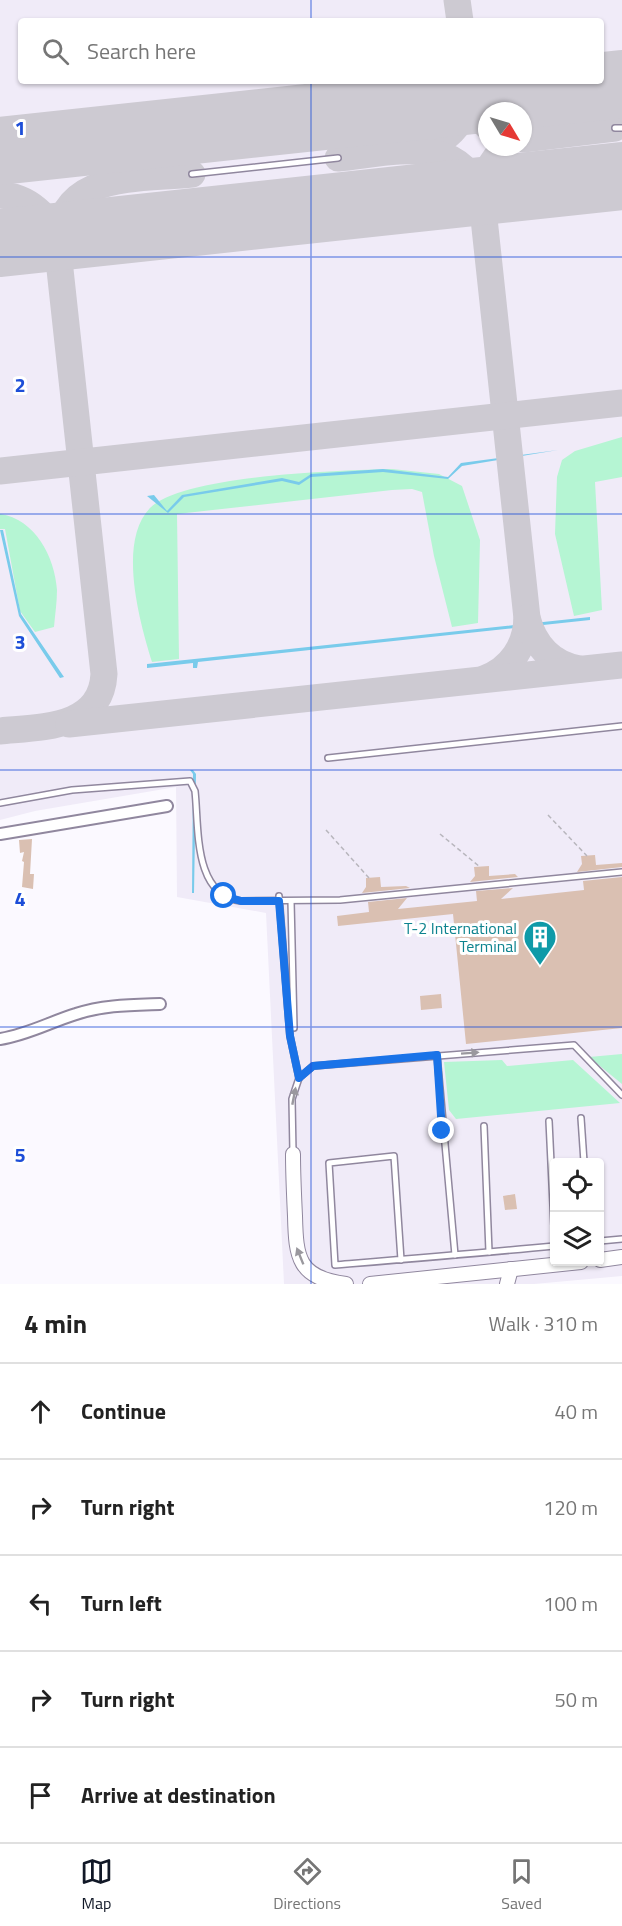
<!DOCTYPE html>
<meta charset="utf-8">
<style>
body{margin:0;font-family:"Titillium Web",sans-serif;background:#f2f2f2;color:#222}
.controls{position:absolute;right:18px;bottom:18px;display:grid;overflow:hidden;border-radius:6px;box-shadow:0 2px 4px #0004}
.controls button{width:54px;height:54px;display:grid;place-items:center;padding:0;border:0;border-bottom:2px solid #e0e0e0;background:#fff;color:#222;font:30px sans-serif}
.compass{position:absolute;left:478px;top:102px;width:54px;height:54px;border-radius:50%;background:#fff;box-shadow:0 2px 4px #0004;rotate:128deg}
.stop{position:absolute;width:18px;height:18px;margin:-14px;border:4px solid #1a73e8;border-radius:50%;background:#fff}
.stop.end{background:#1a73e8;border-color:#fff;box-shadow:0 2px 6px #0008}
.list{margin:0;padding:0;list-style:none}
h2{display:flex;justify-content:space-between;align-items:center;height:78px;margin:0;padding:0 24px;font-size:26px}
h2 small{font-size:20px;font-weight:400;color:#767676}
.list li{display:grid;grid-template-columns:39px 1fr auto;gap:18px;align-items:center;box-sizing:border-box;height:96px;padding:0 24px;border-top:2px solid #e0e0e0}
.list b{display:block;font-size:22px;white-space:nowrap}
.list em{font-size:20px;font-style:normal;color:#767676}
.icon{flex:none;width:33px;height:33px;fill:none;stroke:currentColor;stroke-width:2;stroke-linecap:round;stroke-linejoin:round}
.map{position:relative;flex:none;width:622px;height:1284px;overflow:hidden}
.search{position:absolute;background:#fff;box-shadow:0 2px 4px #0004;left:18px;right:18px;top:18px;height:66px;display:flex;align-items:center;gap:15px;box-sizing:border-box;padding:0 21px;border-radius:6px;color:#767676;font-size:22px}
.sheet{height:558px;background:#fff}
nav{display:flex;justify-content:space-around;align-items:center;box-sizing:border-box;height:84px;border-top:2px solid #e0e0e0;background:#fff;font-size:16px;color:#767676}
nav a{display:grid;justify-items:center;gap:3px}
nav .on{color:#111827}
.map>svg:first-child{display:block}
.built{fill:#f0ebf8;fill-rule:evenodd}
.green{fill:#b5f5d3}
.water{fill:#79cbeb}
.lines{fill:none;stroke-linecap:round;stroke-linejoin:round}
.taxiway{stroke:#cdcad2;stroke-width:27}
.runway{stroke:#cdcad2;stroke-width:68}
.building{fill:#dac0b2}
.service-casing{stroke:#90879e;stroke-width:8}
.minor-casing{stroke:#90879e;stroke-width:14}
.tertiary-casing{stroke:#90879e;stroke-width:16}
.path{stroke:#b8b6bd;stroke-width:1.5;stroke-dasharray:4.5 3;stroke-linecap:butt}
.service{stroke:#fff;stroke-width:5}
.minor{stroke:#fff;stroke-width:10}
.tertiary{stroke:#fff;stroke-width:14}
.oneway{fill:#9a989e}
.route{stroke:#1a73e8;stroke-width:8}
.grid{fill:none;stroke:#1d4ed8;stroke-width:1.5;stroke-opacity:0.55}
.labels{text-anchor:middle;stroke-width:6;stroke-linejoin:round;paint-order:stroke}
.culture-label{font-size:16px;fill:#0d838f;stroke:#fff;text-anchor:end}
.grid-label{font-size:20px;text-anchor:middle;font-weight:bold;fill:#1d4ed8;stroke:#fff;stroke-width:6;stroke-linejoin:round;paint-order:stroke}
</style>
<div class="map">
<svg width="622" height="1284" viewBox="0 0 622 1284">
<rect width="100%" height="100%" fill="#fbf9ff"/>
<path class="built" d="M0,0H622V1276L534,1284H284L266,913L177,897L176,787L35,811L0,820ZM21,21H601V81H21ZM487,111H523V147H487ZM554,1162H600V1262H554Z"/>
<g class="green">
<polygon points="622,437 622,477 595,482 602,610 574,616 555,534 557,477 562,460 575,451"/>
<path d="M392,469L439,474L462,486L480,540L478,623L452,627L434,556L422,492L412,489L392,490L177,514L179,659L152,662C140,623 117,542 150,508C182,475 344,470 392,469Z"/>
<path d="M0,514C35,519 55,557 57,590C57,602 55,615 54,627L35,632L20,611L5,529H0Z"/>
<polygon points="622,1054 622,1084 589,1057"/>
<polygon points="502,1060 507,1066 573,1060 620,1103 456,1119 449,1110 444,1062"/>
</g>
<g class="water">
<polygon points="558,450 462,466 448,479 383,472 311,477 299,485 282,481 184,497 168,513 147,496 154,495 167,511 182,495 282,478 299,482 311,474 383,469 448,477 461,463"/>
<polygon points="0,530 3,530 21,614 64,677 60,678 19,616"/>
<polygon points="590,617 590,620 198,662 197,668 193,668 193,663 147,668 147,664"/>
<polygon points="190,770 193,770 196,774 194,893 192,893 193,774"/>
</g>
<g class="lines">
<g class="taxiway">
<polyline points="457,0 460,21"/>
<polyline points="469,94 475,110 487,126"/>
<polyline points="523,139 615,128"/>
<path d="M414,148C450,145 472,117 468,81"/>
<path d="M338,158C391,153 462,131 482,200C483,179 490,160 506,147"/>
<path d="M0,195C27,196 51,216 57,242L104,674C101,729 41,727 0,731"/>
<path d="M482,200L527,618C526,646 511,669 484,679"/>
<path d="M58,245C59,171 137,180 192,174"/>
<polyline points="0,471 622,403"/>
<path d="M527,621V618C534,645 552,665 580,669"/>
<polyline points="69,724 622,665"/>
</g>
<g class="runway">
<polyline points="0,151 622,84"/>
<polyline points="0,243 622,176"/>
</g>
</g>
<g class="building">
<polygon points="32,839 30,874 34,874 33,889 22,887 24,862 22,861 24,852 20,853 19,840"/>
<polygon points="595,855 596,865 622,863 622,867 577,872 582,864 581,856"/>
<polygon points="489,866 489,876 515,874 518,877 470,882 475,876 474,867"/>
<polygon points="380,877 381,887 406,886 410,888 362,893 366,887 366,878"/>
<polygon points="622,877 622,1028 466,1044 453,914 338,926 337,916 369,912 368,902 407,898 398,909 477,901 476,891 513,888 501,899 584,890 583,881"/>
<polygon points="441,994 442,1008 421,1010 420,996"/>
<polygon points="515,1194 517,1209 505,1210 503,1196"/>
</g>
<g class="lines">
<defs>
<g id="service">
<polyline points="615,128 622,128"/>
<polyline points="192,174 338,158"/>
<polyline points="328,758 622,726"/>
<path d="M0,803L72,790L190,781L195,791C199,827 193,896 241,901L340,900L622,872"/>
<polyline points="279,896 290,1036 299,1078"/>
<polyline points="291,901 294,1028"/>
<polyline points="437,1055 455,1255"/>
<polyline points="581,1118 584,1162"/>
<polyline points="549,1121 554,1226"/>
<polyline points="484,1126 489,1252"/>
<polyline points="293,1153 292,1099 299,1078 313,1066 574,1045 622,1095"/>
<polyline points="600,1241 622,1239"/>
<path d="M401,1260L394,1156L329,1163L335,1265C408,1259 482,1253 554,1246"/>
</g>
<g id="minor">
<polyline points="0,834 167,806"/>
<path d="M0,1039C27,1035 50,1022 76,1014C103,1005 131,1005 160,1004"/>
</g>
<g id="tertiary">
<path d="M293,1154C293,1175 294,1195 295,1216C296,1258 298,1278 346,1284"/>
<polyline points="600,1260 622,1257"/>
<polyline points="370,1284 581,1262"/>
<polyline points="507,1284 511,1269"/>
</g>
</defs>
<use href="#service" class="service-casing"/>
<use href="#minor" class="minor-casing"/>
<use href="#tertiary" class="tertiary-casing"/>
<g class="path">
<polyline points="548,815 587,856"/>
<polyline points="326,830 369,878"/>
<polyline points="440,834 480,867"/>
</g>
<use href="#service" class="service"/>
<use href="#minor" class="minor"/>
<use href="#tertiary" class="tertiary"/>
</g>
<defs><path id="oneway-solid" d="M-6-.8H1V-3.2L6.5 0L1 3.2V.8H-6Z" transform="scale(1.5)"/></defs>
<g class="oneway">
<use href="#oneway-solid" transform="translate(470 1053) rotate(-4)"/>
<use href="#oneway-solid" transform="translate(294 1096) rotate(-79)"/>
<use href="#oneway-solid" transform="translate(300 1256) rotate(-112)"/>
</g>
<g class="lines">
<polyline class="route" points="224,896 241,901 279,901 290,1036 299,1078 313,1066 437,1055 442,1131"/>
</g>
<path class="grid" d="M311,0V21M311,81V1284M0,257H622M0,514H622M0,770H622M0,1027H622"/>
<defs>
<symbol id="building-pin" viewBox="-11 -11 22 30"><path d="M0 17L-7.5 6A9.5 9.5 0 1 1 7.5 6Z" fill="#0f9aa8" stroke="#fff"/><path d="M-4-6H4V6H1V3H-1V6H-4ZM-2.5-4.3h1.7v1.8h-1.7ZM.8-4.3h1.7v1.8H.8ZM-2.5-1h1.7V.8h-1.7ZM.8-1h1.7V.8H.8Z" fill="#fff"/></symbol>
</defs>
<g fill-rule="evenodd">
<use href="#building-pin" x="521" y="918" width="38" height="52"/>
</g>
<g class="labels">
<g class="culture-label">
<text x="517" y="934">T-2 International<tspan x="517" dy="18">Terminal</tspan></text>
</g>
</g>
<g class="grid-label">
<text x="20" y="135">1</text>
<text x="20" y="392">2</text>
<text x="20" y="649">3</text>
<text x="20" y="906">4</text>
<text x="20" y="1162">5</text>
</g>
</svg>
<div class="controls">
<button><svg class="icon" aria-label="locate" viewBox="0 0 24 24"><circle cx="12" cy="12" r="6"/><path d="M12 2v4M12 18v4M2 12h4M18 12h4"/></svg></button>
<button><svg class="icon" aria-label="layers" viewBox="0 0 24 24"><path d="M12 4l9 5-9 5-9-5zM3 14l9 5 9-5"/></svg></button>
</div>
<svg class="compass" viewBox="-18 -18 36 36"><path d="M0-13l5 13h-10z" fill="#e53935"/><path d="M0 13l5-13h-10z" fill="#767676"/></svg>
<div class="stop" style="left:224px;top:896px"></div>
<div class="stop end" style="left:442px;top:1131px"></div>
<div class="search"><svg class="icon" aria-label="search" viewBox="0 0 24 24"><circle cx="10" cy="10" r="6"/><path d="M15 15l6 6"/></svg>Search here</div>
</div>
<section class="sheet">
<h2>4 min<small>Walk · 310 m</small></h2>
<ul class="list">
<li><svg class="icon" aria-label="ahead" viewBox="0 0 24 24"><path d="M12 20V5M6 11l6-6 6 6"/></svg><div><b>Continue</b></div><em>40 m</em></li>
<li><svg class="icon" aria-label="right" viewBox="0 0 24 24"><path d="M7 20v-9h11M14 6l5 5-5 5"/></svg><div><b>Turn right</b></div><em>120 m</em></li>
<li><svg class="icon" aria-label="left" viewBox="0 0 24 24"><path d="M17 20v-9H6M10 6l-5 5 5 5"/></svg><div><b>Turn left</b></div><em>100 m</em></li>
<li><svg class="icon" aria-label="right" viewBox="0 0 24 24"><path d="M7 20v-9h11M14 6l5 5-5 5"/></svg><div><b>Turn right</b></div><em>50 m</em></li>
<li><svg class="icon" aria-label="arrive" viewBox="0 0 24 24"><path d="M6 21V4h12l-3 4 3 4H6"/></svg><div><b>Arrive at destination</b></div></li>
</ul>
</section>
<nav>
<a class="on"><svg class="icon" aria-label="map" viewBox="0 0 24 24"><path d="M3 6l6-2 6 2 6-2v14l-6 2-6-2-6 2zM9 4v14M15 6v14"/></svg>Map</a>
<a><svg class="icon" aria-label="directions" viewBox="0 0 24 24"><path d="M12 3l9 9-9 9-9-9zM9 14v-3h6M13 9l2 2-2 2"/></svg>Directions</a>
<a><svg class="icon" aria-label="saved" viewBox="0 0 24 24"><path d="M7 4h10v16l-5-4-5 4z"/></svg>Saved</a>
</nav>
